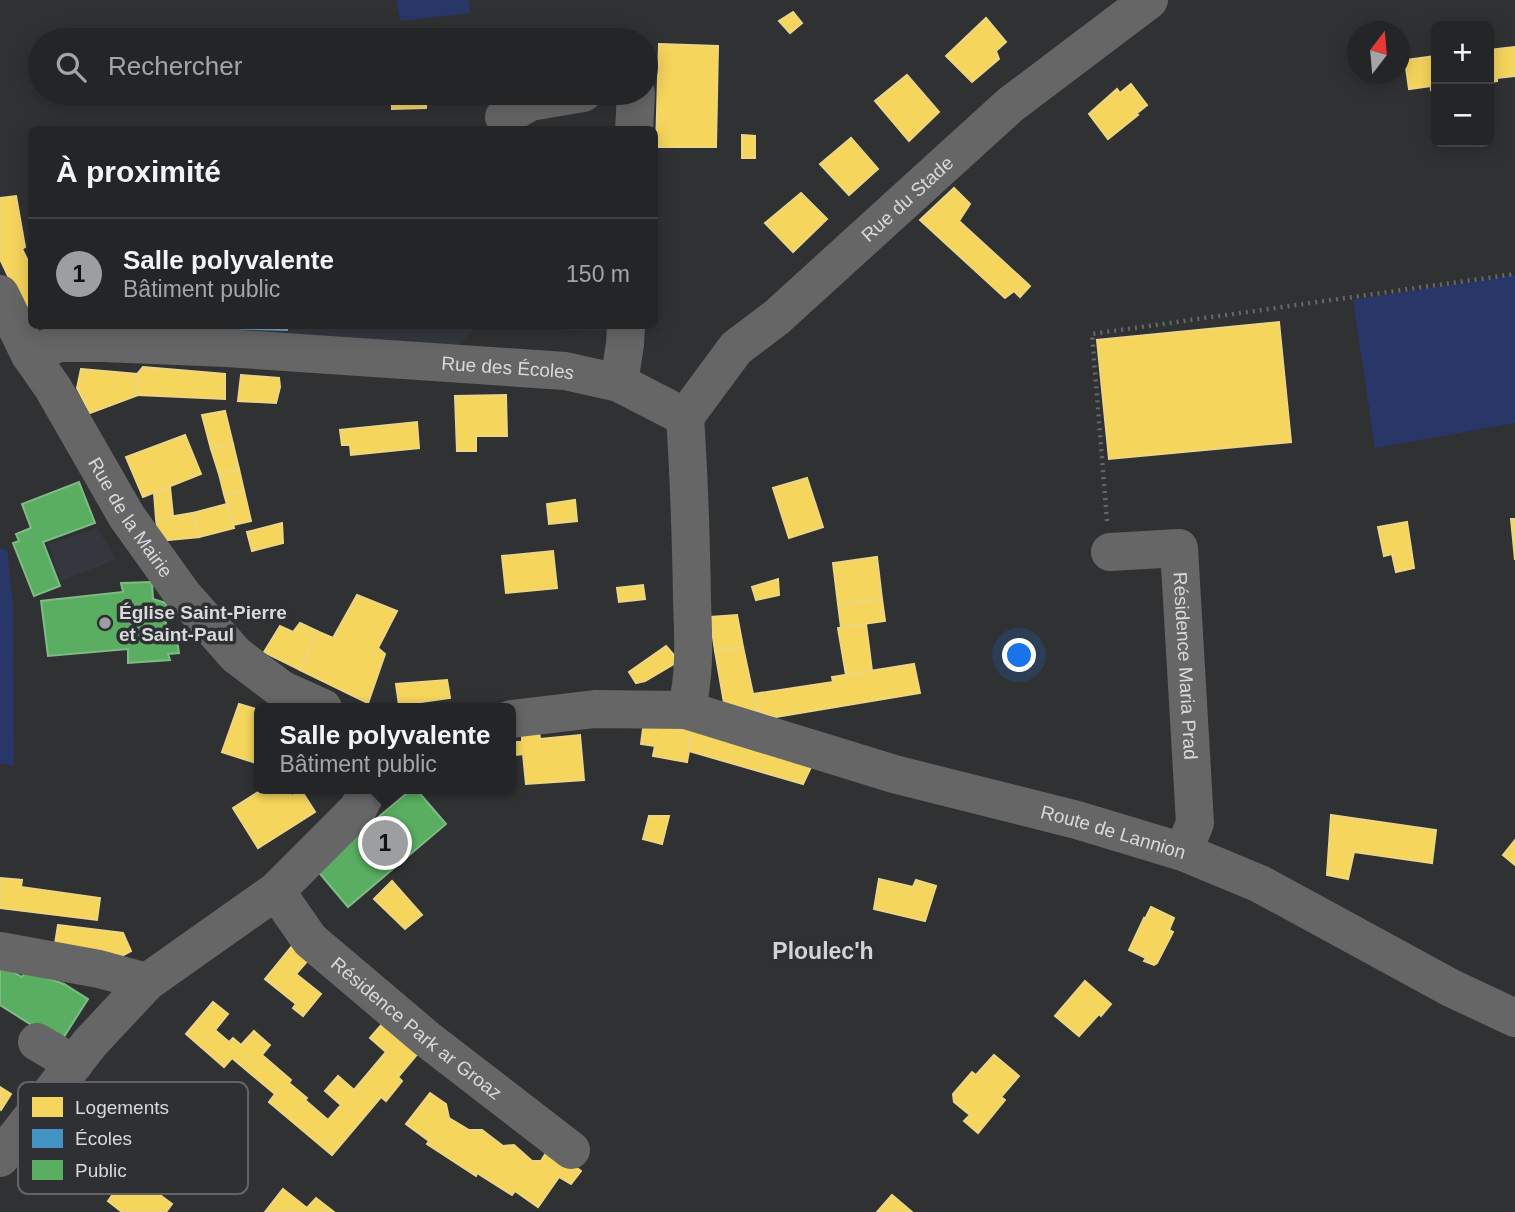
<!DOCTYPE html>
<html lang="fr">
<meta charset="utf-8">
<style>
body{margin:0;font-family:Helvetica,sans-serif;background:#2c2d2e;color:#f1f3f6}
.controls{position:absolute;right:21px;top:21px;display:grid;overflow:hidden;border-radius:10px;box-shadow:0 4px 18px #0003}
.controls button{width:63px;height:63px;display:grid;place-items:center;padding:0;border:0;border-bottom:2px solid #414243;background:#242526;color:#f1f3f6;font:35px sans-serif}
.compass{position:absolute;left:1347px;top:21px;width:63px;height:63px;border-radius:50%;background:#242526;box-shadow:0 4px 18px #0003;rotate:16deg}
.you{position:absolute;left:1020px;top:656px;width:24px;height:24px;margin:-18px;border:5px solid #fff;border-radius:50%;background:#1a73e8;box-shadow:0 0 0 10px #1a73e833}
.badge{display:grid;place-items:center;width:46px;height:46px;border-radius:50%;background:#9d9ea0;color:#111;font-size:23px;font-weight:700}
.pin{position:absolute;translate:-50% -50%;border:4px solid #fff;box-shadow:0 2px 7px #0006}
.popup{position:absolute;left:254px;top:703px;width:262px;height:91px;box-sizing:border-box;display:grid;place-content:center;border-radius:10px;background:#242526;filter:drop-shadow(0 2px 5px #0005);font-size:23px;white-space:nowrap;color:#a3a5a7}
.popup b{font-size:26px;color:#f1f3f6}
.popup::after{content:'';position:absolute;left:50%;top:100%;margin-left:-14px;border:14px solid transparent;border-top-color:#242526}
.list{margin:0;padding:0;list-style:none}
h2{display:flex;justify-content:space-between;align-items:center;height:91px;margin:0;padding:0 28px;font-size:30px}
h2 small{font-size:23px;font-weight:400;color:#a3a5a7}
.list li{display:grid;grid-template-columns:46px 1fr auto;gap:21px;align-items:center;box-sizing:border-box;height:112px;padding:0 28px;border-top:2px solid #414243}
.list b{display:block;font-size:26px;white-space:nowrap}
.list p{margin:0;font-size:23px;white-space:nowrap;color:#a3a5a7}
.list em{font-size:23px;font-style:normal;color:#a3a5a7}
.icon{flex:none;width:38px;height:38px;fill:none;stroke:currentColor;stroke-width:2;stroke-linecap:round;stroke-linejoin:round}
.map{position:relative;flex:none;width:1515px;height:1212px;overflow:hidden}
.search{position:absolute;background:#242526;box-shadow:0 4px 18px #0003;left:28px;top:28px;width:630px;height:77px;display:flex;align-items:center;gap:18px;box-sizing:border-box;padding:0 24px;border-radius:38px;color:#a3a5a7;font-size:26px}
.panel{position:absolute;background:#242526;box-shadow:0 4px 18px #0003;left:28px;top:126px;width:630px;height:203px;border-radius:10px}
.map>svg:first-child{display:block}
.built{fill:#35373f}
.green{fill:#293668}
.homes{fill:#f6d55c;stroke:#edd682;stroke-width:2}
.schools{fill:#4393c3;stroke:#70a8ca;stroke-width:2}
.public{fill:#5aae61;stroke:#80bb86;stroke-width:2}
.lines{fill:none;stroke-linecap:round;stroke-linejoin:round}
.path{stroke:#666768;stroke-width:4.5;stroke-dasharray:2 5;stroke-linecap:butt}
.minor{stroke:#666667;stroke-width:38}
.poi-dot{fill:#9d9ea0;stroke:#2f3033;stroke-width:2.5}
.labels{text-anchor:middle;stroke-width:7;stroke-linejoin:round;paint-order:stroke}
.street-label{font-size:19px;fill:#d8d9db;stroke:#2f3033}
.poi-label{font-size:19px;font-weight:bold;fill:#d8d9db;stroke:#2f3033;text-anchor:start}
.quarter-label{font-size:23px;font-weight:bold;fill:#d1d3d7;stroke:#2f3033}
.key{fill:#2f3033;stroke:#626365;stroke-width:2}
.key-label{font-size:19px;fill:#d8d9db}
</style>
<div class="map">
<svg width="1515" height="1212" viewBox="0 0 1515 1212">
<rect width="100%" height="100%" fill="#303132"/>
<g class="built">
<polygon points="208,326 477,326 459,345 208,329"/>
<polygon points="506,326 609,326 609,332"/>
<polygon points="97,528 116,559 61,581 48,544"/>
</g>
<g class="green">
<polygon points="397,0 469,0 470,13 400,21"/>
<polygon points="1515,275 1515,423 1375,448 1353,300"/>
<polygon points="0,548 7,549 13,604 14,766 0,763"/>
</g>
<g class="homes">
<polygon points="793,12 802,23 790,33 779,21"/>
<polygon points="986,18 1006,42 996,51 999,59 972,82 946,56"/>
<polygon points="659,44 718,46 716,147 656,147"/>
<polygon points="1515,47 1515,76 1497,78 1497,81 1489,82 1489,50"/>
<polygon points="1436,56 1436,89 1431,90 1431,86 1409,89 1405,60"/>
<polygon points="907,75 939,112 909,141 875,101"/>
<polygon points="1131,84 1147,105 1136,114 1138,115 1108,139 1089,114 1117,89 1120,93"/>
<polygon points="392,93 484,93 427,94 426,108 392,109"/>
<polygon points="742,135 755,136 755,158 742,158"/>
<polygon points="851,138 878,169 849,195 820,164"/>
<polygon points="954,188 970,204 959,221 1030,286 1020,297 1014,291 1005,298 920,220"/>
<polygon points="801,193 827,219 793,252 765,223"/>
<polygon points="16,196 25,247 22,249 32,269 32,315 10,280 0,259 0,198"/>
<polygon points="1279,322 1291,442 1109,459 1097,340"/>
<polygon points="143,367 225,374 225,399 138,395 137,374"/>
<polygon points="81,369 137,374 138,395 90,413 77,388"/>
<polygon points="241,375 279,378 280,387 276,403 238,401"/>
<polygon points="506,395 507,436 476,436 476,451 457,451 455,396"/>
<polygon points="225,411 233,444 211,449 202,415"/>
<polygon points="417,422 419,448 351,455 350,445 342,445 340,430"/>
<polygon points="185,435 201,474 143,497 126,457"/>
<polygon points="233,444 239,469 219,474 211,449"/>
<polygon points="239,469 244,491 224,494 219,474"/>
<polygon points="807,478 823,527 789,538 773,488"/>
<polygon points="170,487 173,516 156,519 154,493"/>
<polygon points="244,491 251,521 233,525 224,494"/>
<polygon points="575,500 577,521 549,524 547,504"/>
<polygon points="227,504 234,528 199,537 193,513"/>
<polygon points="193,513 199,537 159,541 156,519"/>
<polygon points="1511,519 1515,519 1515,560"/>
<polygon points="1407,522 1414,568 1396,572 1392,554 1384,556 1378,527"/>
<polygon points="282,523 283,543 252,551 247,532"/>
<polygon points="553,551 557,588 506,593 502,556"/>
<polygon points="877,557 882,599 838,604 833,563"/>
<polygon points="778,579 779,595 756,600 752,587"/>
<polygon points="643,585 645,599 619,602 617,588"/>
<polygon points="357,595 397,611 378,648 385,654 368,703 300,670 317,631 333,638"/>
<polygon points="882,599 885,621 841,627 838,604"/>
<polygon points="737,615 743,647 715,651 710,617"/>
<polygon points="300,623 317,631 300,670 264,652 280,626 293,632"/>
<polygon points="866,624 872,671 846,675 838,628"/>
<polygon points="666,646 679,661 645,681 636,683 629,672"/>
<polygon points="743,647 753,694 760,713 724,703 715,651"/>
<polygon points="914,664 920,693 776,717 760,713 753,694 833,682 832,677"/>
<polygon points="447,680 450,698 399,705 396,684"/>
<polygon points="239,704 259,710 259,764 222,752"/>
<polygon points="644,721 690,730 689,751 687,762 653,756 655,746 641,744"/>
<polygon points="690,730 812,765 803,784 689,751"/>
<polygon points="539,732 540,739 580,735 584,780 526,784 523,754 515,755 515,742 522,742 522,733"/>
<polygon points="263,789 287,789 292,796 301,790 315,812 258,848 233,808"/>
<polygon points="1331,815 1436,830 1432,863 1354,852 1348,879 1327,875"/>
<polygon points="649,816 669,816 662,844 643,839"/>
<polygon points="1515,840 1515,865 1503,855"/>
<polygon points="0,878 22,880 21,887 100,898 97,920 0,908"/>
<polygon points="879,879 913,887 916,880 936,886 925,921 874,909"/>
<polygon points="392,881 422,915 405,929 374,899"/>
<polygon points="1151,907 1174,918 1169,930 1173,932 1157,963 1154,965 1144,961 1146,958 1129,950 1144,918 1145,919"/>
<polygon points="58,925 123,933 131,951 118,958 54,950"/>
<polygon points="293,945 310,958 296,974 321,994 303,1016 293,1008 296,1004 265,979"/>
<polygon points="1085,981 1111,1004 1101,1016 1099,1014 1079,1036 1055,1016"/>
<polygon points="213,1002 228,1014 215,1030 229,1042 233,1038 241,1045 254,1031 270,1045 262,1055 291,1080 289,1083 307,1098 305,1100 328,1120 341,1105 325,1091 338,1076 354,1090 386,1052 370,1038 382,1024 420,1051 398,1077 402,1081 386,1101 381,1097 332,1155 269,1102 275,1094 232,1058 224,1067 186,1034"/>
<polygon points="994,1055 1019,1076 1001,1097 1005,1100 978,1133 964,1121 970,1115 954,1102 953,1094 972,1072 976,1075"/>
<polygon points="0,1087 11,1094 1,1110 0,1109"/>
<polygon points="430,1093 446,1104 449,1118 469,1130 482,1130 503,1146 514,1145 532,1161 541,1161 549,1148 581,1171 571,1184 559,1177 538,1207 515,1191 512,1195 477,1173 476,1176 427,1144 429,1141 406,1124"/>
<polygon points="129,1172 172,1204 166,1212 122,1212 108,1201"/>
<polygon points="283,1189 307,1208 316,1198 334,1212 265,1212"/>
<polygon points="892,1195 912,1212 877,1212"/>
</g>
<polygon class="schools" points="223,326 287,326 287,330 223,328"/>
<g class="public">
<polygon points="79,482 95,523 43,542 60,586 34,596 13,543 19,541 16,534 31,528 22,504"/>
<polygon points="152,582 153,599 166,603 168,614 164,631 176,633 179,653 168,654 170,660 128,663 128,649 48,656 41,601 123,592 121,583"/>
<polygon points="412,789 416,789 446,824 348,907 316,869"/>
<polygon points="0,964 22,977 26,971 64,984 88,999 60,1043 0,1005"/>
</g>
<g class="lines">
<polyline class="path" points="1107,521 1092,334 1515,274"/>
<g class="minor">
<polyline points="504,117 530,102 583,93"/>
<polyline points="634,130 636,93"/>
<path id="s1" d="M0,294L30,355L53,388L127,517L183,595L236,655L281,689L323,708"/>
<path id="s2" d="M30,355L59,343H103L227,348L565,371L619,383L685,417"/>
<polyline points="619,383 625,344 626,326"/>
<path id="s3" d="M685,417L736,348L777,317L1010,105L1149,0"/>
<path d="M685,417C689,477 691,538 692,599C693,635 696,675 686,710"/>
<path id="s4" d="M1110,552L1179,548L1195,823L1183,852"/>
<path id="s5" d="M511,719L595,709L686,710L894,774L1077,820L1183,852L1260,884L1451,988L1515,1018"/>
<path id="s6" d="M276,891L310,940L427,1039L571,1150"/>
<polyline points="0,951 99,969 147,982 276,891 358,809 368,789"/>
<polyline points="37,1042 74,1064"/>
<polyline points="0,1158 90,1043 147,982"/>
</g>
</g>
<circle class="poi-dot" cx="105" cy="623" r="7"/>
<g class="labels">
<g class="street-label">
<text dy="7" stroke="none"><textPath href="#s3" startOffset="313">Rue du Stade</textPath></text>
<text dy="7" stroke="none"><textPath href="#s2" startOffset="481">Rue des Écoles</textPath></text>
<text dy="7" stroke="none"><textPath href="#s1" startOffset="259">Rue de la Mairie</textPath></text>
<text dy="7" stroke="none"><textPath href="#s4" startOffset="187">Résidence Maria Prad</textPath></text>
<text dy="7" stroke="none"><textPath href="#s5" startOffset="620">Route de Lannion</textPath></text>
<text dy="7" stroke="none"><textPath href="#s6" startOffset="198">Résidence Park ar Groaz</textPath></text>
</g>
<g class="poi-label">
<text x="119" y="619">Église Saint-Pierre<tspan x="119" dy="22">et Saint-Paul</tspan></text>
</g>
<g class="quarter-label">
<text x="823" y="959">Ploulec'h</text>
</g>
</g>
<rect x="18" y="1082" width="230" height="112" rx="10" class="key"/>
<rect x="32" y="1097" width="31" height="20" fill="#f6d55c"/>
<rect x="32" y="1129" width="31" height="19" fill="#4393c3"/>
<rect x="32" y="1160" width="31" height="20" fill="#5aae61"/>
<g class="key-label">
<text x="75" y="1114">Logements</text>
<text x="75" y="1145">Écoles</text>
<text x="75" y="1177">Public</text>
</g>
</svg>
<div class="controls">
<button>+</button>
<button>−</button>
</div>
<svg class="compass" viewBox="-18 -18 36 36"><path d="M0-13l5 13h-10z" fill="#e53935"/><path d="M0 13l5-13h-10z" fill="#a3a5a7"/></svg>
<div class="you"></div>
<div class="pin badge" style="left:385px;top:843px">1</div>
<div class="popup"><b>Salle polyvalente</b>Bâtiment public</div>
<div class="search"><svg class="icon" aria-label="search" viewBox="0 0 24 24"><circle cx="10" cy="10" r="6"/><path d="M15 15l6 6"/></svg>Rechercher</div>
<section class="panel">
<h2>À proximité<small></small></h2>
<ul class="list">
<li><span class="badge">1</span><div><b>Salle polyvalente</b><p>Bâtiment public</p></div><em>150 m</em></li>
</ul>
</section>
</div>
